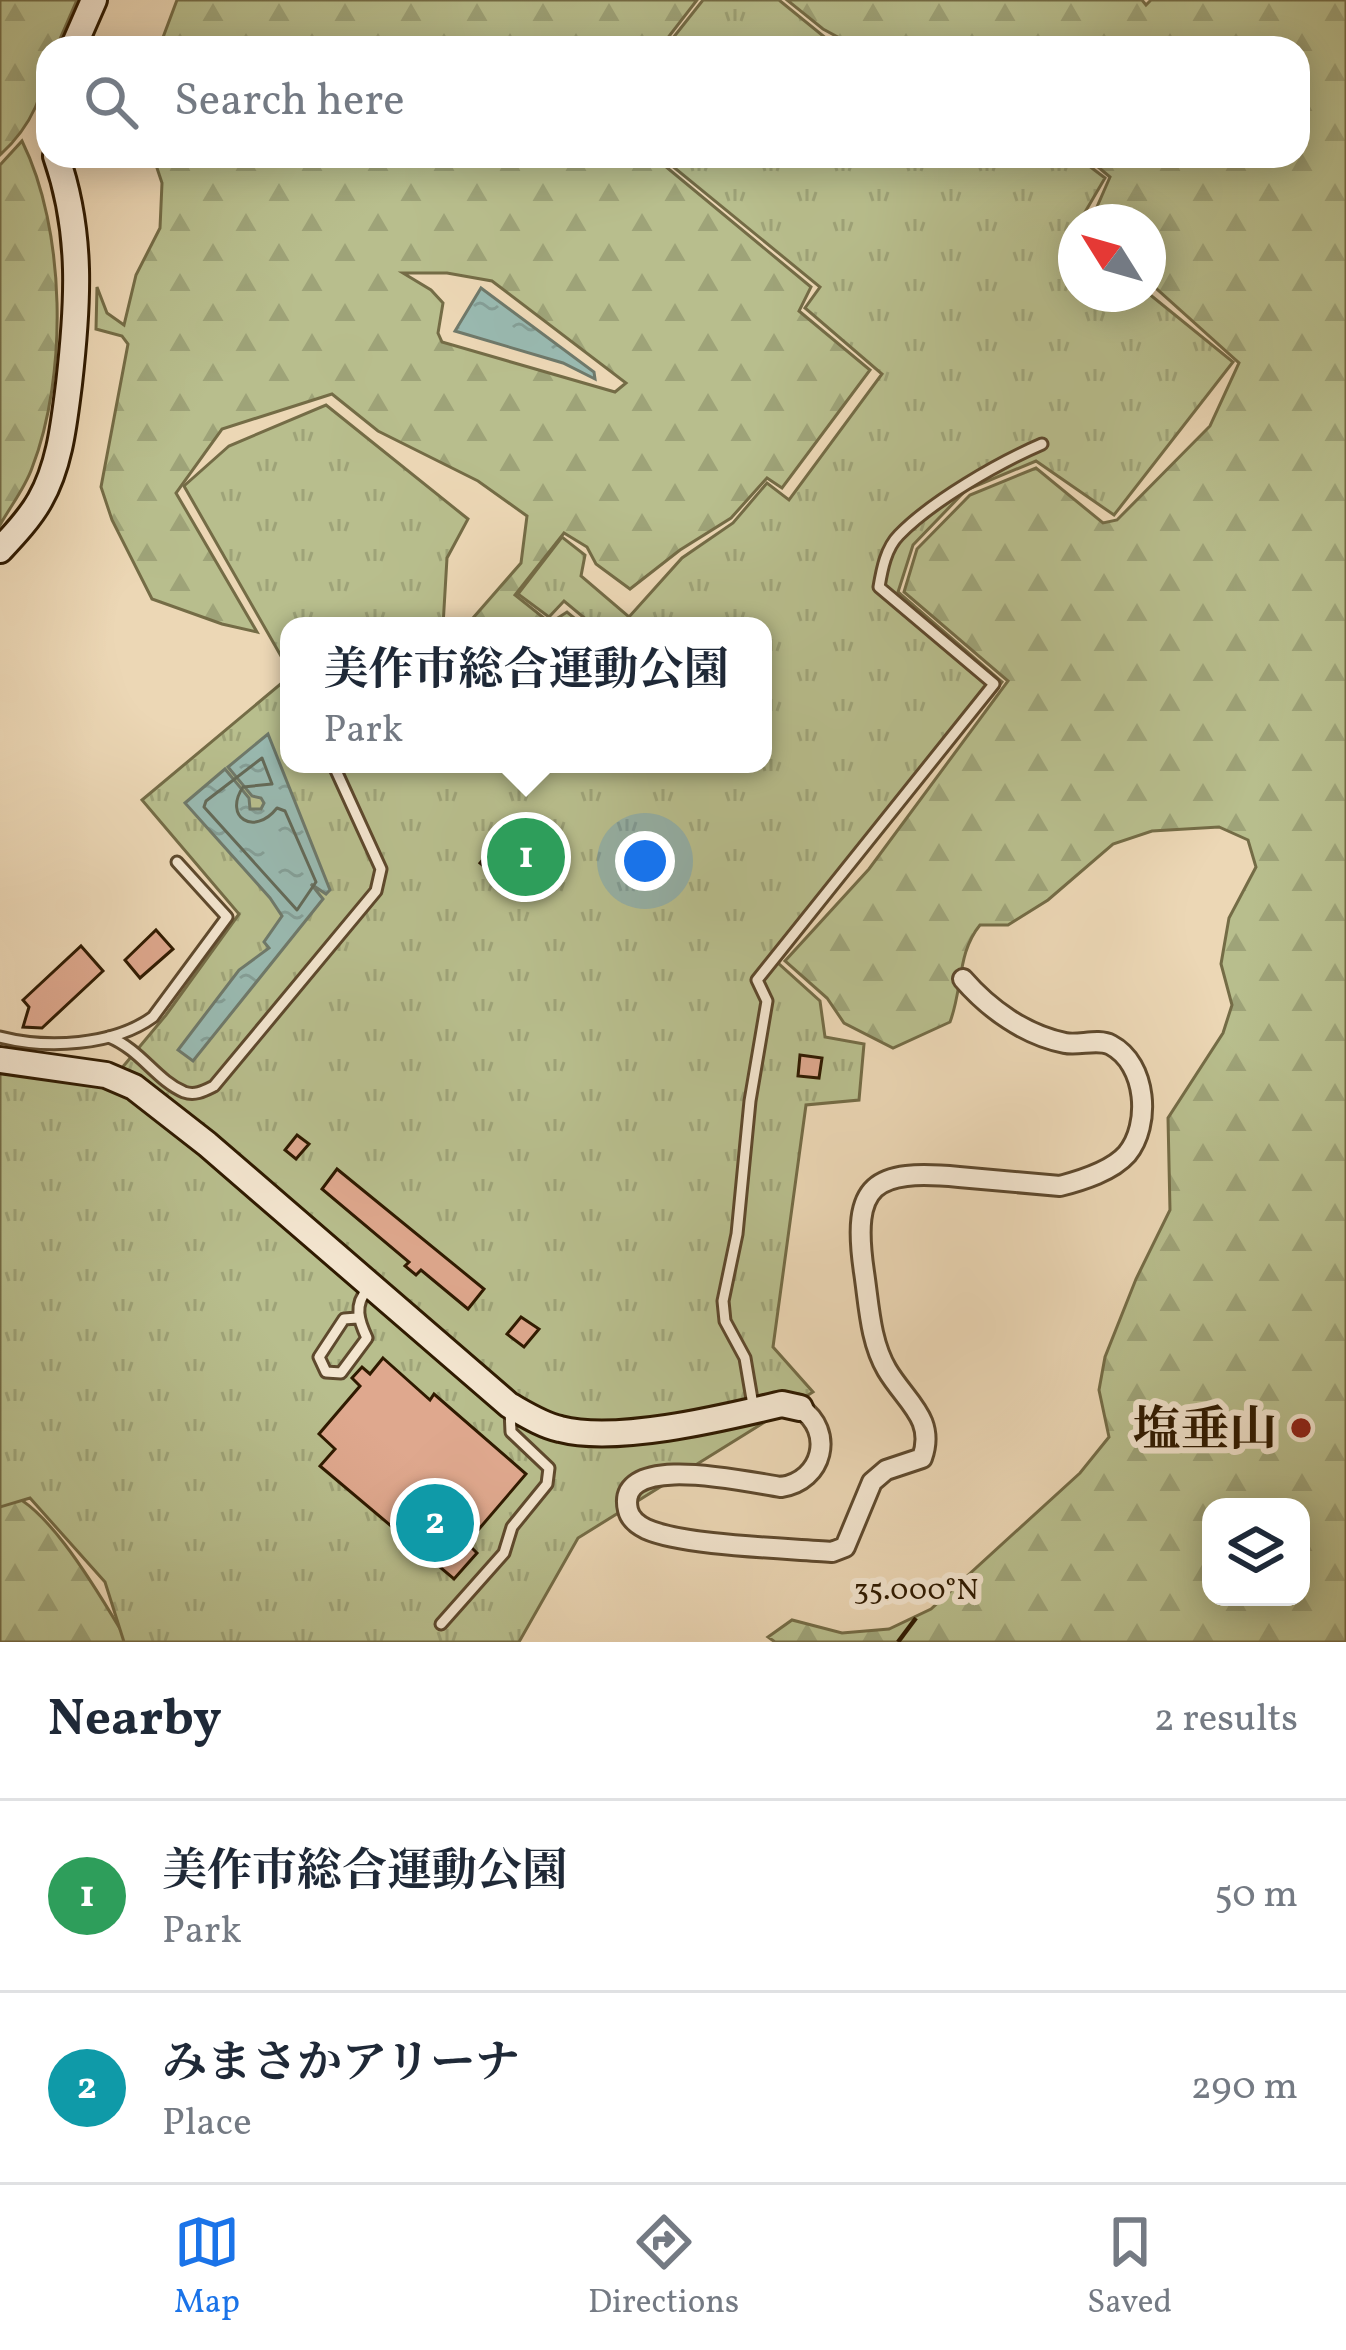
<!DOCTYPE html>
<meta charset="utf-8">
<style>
body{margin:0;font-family:Vollkorn,"Noto Serif JP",serif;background:#f2f2f3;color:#1f2937}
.controls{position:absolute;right:36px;bottom:36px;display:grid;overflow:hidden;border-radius:24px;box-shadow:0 6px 30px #0003}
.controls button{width:108px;height:108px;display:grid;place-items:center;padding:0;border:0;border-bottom:3px solid #e0e1e3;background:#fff;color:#1f2937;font:60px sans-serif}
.compass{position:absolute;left:1058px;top:204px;width:108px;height:108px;border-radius:50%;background:#fff;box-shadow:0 6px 30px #0003;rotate:307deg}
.you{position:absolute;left:645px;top:861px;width:42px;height:42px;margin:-30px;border:9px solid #fff;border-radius:50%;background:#1a73e8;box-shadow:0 0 0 18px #1a73e833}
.badge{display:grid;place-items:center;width:78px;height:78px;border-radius:50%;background:#1a73e8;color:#fff;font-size:39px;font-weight:700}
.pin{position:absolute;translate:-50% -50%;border:6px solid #fff;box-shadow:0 3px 12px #0006}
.popup{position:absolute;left:280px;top:617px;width:492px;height:156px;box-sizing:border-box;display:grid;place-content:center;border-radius:24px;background:#fff;filter:drop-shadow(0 3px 9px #0005);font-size:39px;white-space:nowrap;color:#747a83}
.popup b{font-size:45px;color:#1f2937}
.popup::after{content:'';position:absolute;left:50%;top:100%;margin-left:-24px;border:24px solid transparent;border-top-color:#fff}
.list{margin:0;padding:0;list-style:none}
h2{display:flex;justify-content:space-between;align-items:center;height:156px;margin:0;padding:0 48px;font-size:51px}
h2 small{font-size:39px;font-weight:400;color:#747a83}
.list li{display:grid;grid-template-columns:78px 1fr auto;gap:36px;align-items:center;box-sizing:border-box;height:192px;padding:0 48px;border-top:3px solid #e0e1e3}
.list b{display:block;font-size:45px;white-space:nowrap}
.list p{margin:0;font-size:39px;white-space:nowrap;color:#747a83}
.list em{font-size:39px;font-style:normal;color:#747a83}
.icon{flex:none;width:66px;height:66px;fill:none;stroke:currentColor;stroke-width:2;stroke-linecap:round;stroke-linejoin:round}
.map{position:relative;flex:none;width:1346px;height:1642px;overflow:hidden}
.search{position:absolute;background:#fff;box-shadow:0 6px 30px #0003;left:36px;right:36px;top:36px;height:132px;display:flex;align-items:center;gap:30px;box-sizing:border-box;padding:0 42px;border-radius:36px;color:#747a83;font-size:45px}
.sheet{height:540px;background:#fff}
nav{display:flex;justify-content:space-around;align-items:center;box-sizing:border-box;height:168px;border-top:3px solid #e0e1e3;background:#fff;font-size:33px;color:#747a83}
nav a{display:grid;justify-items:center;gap:6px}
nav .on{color:#1a73e8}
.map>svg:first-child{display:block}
.forest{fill:url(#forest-firs);stroke:#746c46;stroke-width:3;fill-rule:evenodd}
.park{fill:url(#park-tufts);stroke:#746c46;stroke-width:3}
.water{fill:url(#water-ripples);stroke:#6f796a;stroke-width:3}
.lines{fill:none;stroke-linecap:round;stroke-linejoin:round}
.shore{stroke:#646a58;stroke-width:3}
.building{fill:#dfa88e;stroke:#2f1a00;stroke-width:3}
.lane-casing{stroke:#5e492d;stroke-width:15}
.street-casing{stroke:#5e492d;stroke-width:24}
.secondary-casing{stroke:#2f1a00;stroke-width:30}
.lane{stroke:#f3e5cf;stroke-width:9}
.street{stroke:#f3e5cf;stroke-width:18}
.secondary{stroke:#f3e5cf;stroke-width:24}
.ticks{fill:none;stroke:#2f1a00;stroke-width:4.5}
.poi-dot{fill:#8f2418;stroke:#f3e5cf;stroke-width:4.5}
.labels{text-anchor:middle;stroke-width:12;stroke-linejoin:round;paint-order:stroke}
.poi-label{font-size:48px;font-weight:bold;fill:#2f1a00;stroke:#f3e5cf;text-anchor:end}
.ticks-label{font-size:30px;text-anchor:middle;fill:#2f1a00;stroke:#f3e5cf;stroke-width:12;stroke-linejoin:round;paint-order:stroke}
</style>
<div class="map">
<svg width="1346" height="1642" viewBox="0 0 1346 1642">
<defs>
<pattern id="forest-firs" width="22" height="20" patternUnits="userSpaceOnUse" patternTransform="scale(3)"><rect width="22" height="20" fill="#b8be8d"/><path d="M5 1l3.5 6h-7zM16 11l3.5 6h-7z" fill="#9ea378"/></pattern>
<pattern id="park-tufts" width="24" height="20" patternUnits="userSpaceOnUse" patternTransform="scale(3)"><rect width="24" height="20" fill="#b8be8d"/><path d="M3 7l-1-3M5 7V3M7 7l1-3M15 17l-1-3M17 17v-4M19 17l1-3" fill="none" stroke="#9ea378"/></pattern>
<pattern id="water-ripples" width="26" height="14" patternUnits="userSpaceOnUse" patternTransform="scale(3)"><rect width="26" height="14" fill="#99b9b0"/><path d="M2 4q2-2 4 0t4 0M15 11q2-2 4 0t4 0" fill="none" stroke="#849e96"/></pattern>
</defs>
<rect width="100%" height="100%" fill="#ecd7b5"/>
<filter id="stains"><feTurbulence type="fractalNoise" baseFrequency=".00167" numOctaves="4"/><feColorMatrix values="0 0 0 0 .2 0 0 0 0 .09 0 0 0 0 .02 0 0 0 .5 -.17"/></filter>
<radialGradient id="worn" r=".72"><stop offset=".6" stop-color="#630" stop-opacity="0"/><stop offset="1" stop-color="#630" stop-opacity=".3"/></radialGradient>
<g class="forest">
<path d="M0,0H77L56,48H48C48,90 31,127 0,155Z"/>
<polygon points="177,0 697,0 660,48 159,48"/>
<path d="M787,0H1142L1146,5L1151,0H1346V1642H775L768,1637L792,1620L842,1633L889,1629L931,1609L1080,1473L1109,1437L1099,1390L1105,1357L1136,1279L1170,1210L1168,1118L1223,1033L1232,1005L1221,964L1229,918L1256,867L1248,840L1219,827L1152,831L1113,844L1048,900L1008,925H980C957,953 963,988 950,1022L893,1048L844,1023L827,998L785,961L869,869L1008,681L904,592L917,549L970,495L1036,468L1103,523L1117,520L1210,426L1239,363L1148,281V222H1098L1093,216L1110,177L1085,156H1298V48H858L823,29ZM1211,1507H1301V1597H1211Z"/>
<path d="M22,141C66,230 68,375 32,468C25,488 10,507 0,525V165Z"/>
<path d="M153,156H653L811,287L799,311L870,370L782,488L767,478L731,518L680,550L630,589L596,564L587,547L564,533L515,595L550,623L567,612L584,626H466L521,563L527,516L478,481L378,431L332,394L222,429L176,493L257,632L222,624L152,599L112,520L101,487L128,344L122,336L96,329L97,287L107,313L124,325L136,275L160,228L162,183ZM403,273H447L492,281L626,383L615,392L442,342L438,333L443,303L431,290Z"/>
<path d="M0,1492C44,1494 106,1606 128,1642H0Z"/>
</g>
<g class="park">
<polygon points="703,0 779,0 838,48 665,48"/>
<polygon points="660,156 972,156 978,160 987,156 1076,156 1105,178 1081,219 1083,222 1076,222 1076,294 1148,293 1233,362 1114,515 1036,461 966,490 913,545 898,592 1002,682 777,962 820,1001 825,1037 864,1044 859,1100 806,1105 773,1347 813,1392 578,1538 519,1642 124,1642 105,1582 30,1498 0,1507 0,1066 106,1087 166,1015 239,914 142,800 289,677 289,764 763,764 763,626 594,626 564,601 549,617 518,594 562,537 585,555 581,576 629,617 682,558 733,523 767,483 789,500 882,374 805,308 820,287"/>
<polygon points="326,405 468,519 447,558 443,626 289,626 289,670 184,486 229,446"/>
</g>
<g class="water">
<polygon points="481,288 594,372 595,379 563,363 455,331"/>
<polygon points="268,734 330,890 326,894 311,884 323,899 193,1061 178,1050 239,970 269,948 264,942 282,916 270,898 185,803 225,769 249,798 250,809 261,809 264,803 261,798 252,796 228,767"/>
</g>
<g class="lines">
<path class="shore" d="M262,758L272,784L243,787C223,817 254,837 277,808L285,811L316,882L297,910L204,807L206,801Z"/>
</g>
<g class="building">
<polygon points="493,848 510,861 497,877 480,863"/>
<polygon points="156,930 173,949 140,978 125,960"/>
<polygon points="81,946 103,971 42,1028 23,1027 29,1007 23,1000"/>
<polygon points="800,1055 822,1058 819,1078 798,1076"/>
<polygon points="297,1135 309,1144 296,1159 285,1150"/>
<polygon points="337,1169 484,1289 468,1309 421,1270 416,1275 405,1266 409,1262 322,1189"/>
<polygon points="521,1317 539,1329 524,1347 507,1334"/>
<polygon points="383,1358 430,1400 434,1394 526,1474 467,1543 477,1553 454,1579 320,1466 335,1449 319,1434 360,1386 352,1378 362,1367 370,1374"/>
</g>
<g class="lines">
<defs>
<g id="lane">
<polyline points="288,683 289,685"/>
<path d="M0,1037C47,1049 113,1046 153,1017L227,917L177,862"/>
<path d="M109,1037C141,1050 156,1080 184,1092C195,1096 204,1091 214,1086L376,891L381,869L333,764"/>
<path d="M357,1318L344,1319L319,1357L326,1372L341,1373L367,1338C359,1321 353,1305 368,1289"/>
<path d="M753,1405L745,1358L725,1321L723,1301L737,1234L750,1101L767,1001L757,980L994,684L879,587C882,569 886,548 899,535C932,501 998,463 1042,444"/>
<polyline points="441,1624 504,1553 512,1527 547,1484 549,1468 511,1432 510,1410"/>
</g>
<path id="street" d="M800,1408C835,1431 823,1481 781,1487C751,1483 614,1450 628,1510C630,1519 638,1525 646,1529C684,1546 786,1548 832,1552L845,1547L872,1482L886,1470L922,1458C936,1419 906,1402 887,1370C870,1341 869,1305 864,1272C851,1183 874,1169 959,1177C993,1180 1027,1183 1060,1186C1083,1180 1112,1171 1127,1154C1151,1125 1147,1064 1111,1045C1098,1038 1079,1046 1065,1043C1025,1035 989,1009 963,979"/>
<g id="secondary">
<polyline points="73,48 94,0"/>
<path d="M0,550C14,535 30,518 40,500C60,465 64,423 69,384C78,305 83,233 56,156"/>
<path d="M0,1060L106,1075L134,1087L207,1144L509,1405C525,1414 542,1425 560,1429C617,1444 723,1418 782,1404L800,1408"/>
</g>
</defs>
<use href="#lane" class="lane-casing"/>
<use href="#street" class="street-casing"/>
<use href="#secondary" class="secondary-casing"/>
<use href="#lane" class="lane"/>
<use href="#street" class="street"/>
<use href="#secondary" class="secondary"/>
</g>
<path class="ticks" d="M898,1642L916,1618"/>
<circle class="poi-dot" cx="1301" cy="1428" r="12"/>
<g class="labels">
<g class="poi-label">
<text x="1277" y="1445">塩垂山</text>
</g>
</g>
<g class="ticks-label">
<text x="916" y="1599">35.000°N</text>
</g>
<rect width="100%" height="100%" filter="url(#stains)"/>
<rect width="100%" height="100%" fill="url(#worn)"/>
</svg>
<div class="controls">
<button><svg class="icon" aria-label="layers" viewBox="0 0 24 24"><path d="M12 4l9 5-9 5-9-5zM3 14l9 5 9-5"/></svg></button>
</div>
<svg class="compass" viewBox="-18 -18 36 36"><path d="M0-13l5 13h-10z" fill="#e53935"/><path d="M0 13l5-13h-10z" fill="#747a83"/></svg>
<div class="you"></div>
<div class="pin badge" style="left:526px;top:857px;background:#2e9e5b">1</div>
<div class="popup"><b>美作市総合運動公園</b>Park</div>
<div class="pin badge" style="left:435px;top:1523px;background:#0f9aa8">2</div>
<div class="search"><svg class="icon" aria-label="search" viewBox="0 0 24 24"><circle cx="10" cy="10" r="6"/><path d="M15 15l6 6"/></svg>Search here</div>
</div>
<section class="sheet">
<h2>Nearby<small>2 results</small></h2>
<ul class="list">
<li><span class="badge" style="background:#2e9e5b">1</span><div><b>美作市総合運動公園</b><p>Park</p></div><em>50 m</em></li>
<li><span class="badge" style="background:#0f9aa8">2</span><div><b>みまさかアリーナ</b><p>Place</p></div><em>290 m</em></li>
</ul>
</section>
<nav>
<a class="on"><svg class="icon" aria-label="map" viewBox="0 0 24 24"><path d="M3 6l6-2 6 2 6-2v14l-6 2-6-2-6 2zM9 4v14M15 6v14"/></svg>Map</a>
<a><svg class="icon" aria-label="directions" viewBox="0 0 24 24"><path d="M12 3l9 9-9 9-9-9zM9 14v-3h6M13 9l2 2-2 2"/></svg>Directions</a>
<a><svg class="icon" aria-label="saved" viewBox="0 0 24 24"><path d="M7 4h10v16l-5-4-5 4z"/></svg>Saved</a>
</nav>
